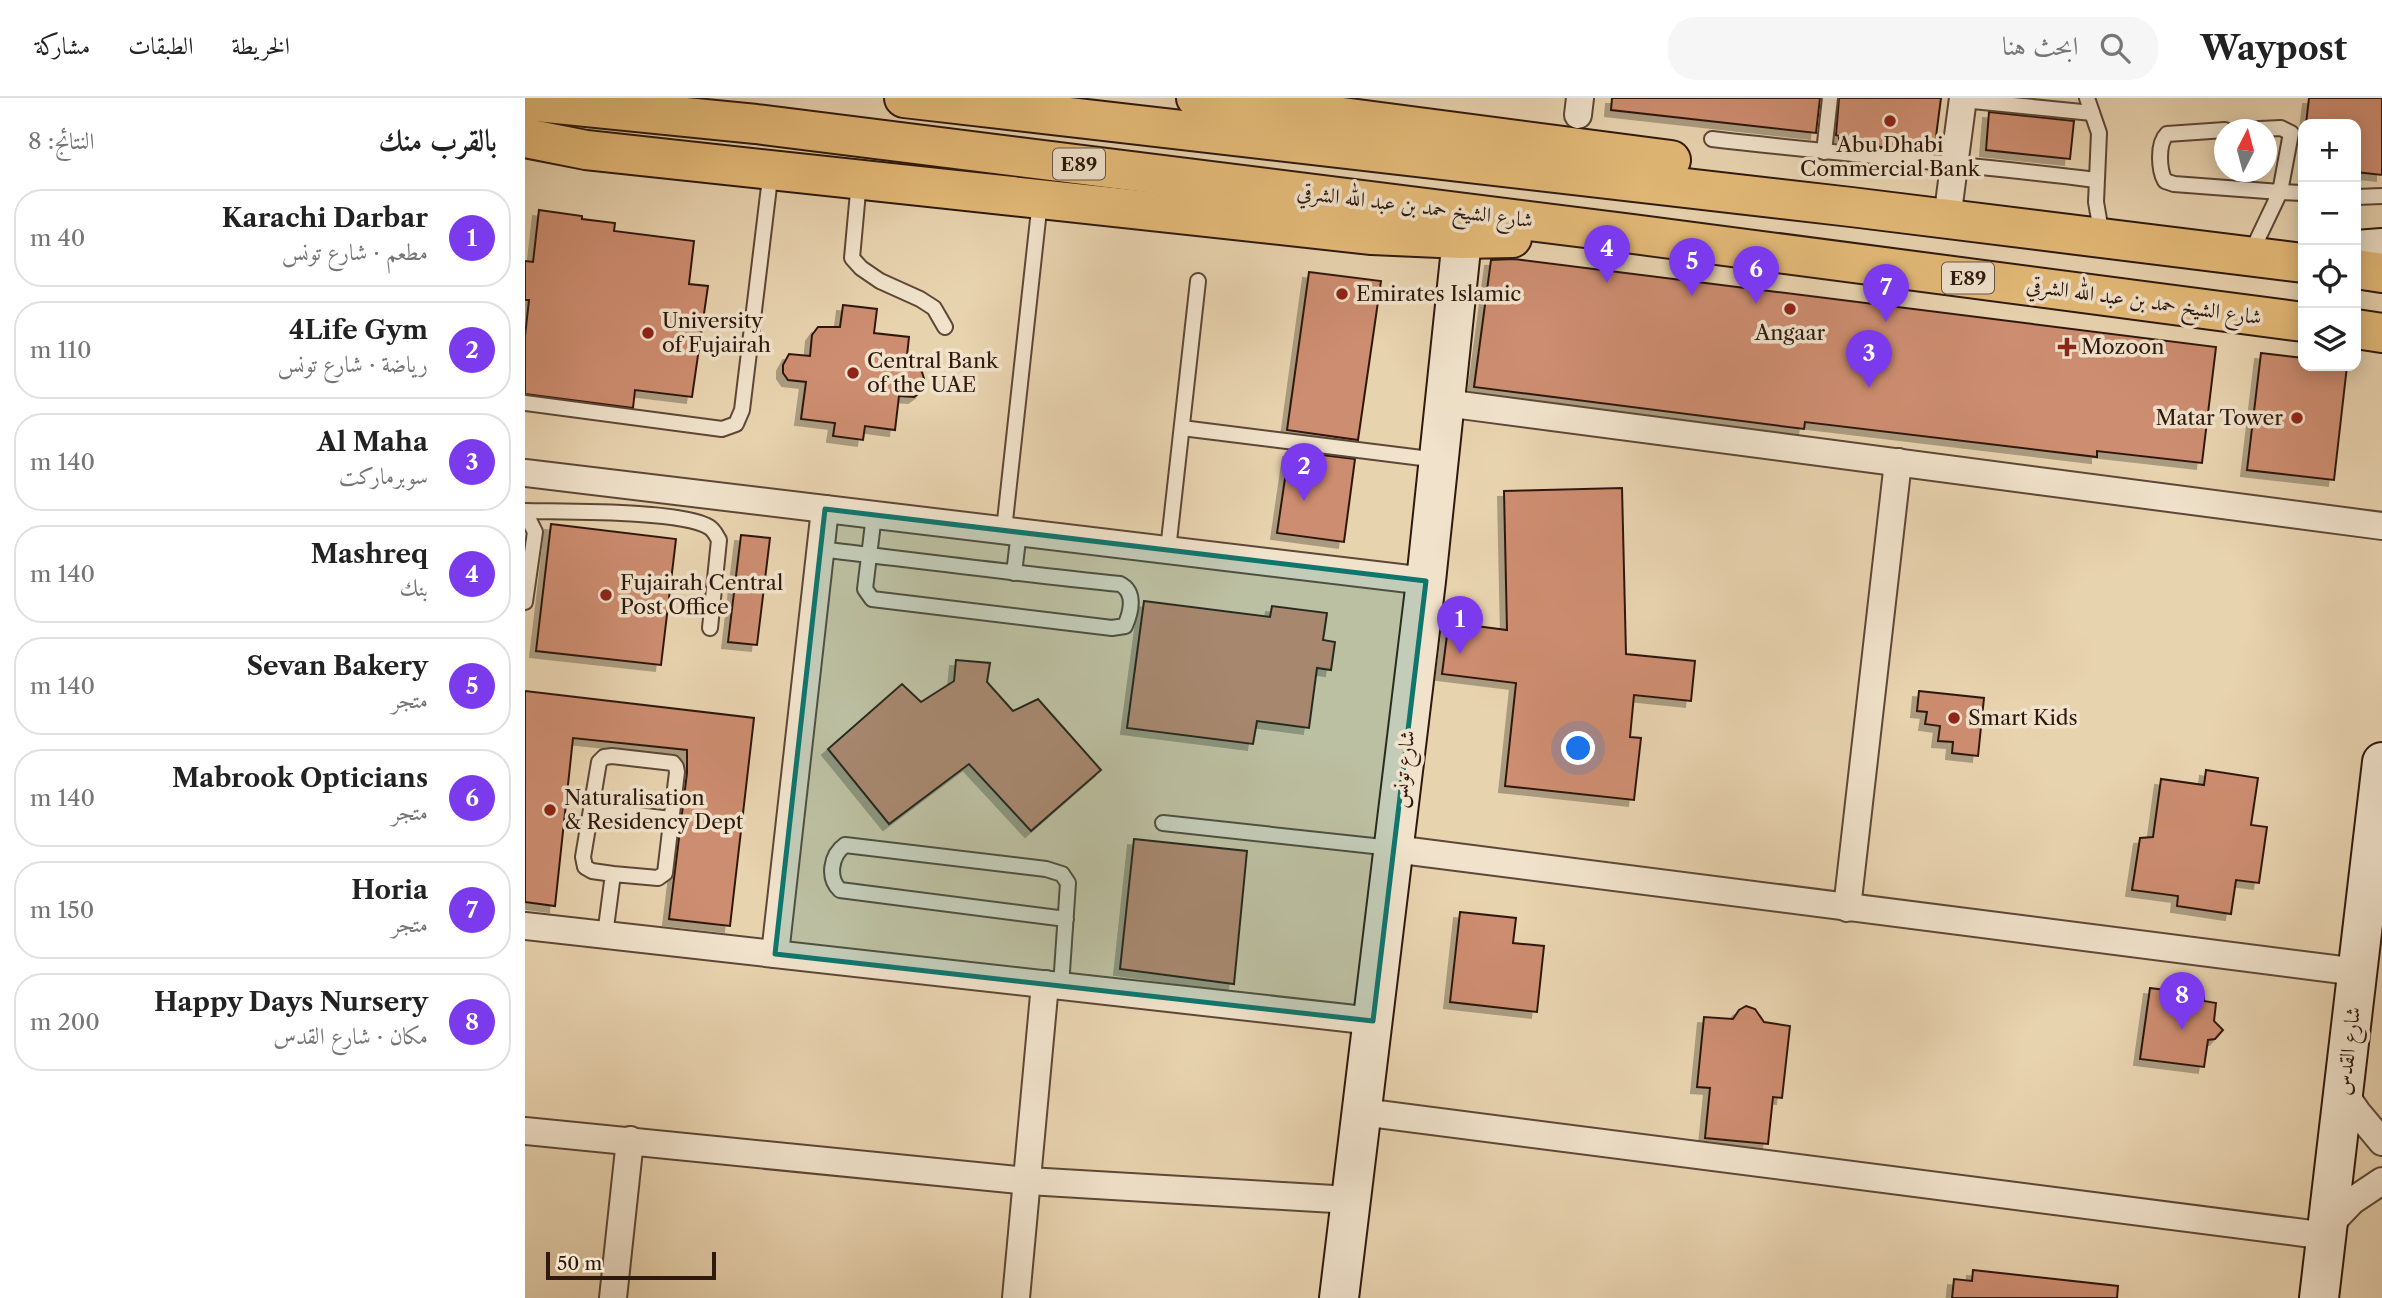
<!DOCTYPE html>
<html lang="ar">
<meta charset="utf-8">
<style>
body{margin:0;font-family:"Libre Caslon Text",Amiri,serif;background:#f6f6f6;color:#222;direction:rtl}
.controls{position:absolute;right:21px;top:21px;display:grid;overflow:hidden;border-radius:14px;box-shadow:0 4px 18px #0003}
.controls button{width:63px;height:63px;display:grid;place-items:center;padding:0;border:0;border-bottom:2px solid #e0e0e0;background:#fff;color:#222;font:35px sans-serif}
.compass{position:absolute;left:1689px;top:21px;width:63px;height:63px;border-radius:50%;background:#fff;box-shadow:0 4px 18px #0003;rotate:6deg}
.scale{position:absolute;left:21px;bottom:18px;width:170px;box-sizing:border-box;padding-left:7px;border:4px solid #2f180d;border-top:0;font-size:19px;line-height:24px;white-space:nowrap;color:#2f180d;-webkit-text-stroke:5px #f0e2cb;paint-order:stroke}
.you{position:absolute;left:1054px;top:651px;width:24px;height:24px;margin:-18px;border:5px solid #fff;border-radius:50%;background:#1a73e8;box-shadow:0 0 0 10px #1a73e833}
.badge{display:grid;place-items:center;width:46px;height:46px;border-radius:50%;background:#7c3aed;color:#fff;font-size:23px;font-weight:700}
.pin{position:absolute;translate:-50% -58px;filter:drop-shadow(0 2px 4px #0008)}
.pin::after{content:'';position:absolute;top:37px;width:24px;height:21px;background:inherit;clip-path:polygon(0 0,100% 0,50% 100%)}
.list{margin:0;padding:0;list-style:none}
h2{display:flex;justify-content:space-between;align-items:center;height:91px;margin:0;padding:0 28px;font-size:30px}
h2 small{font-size:23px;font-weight:400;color:#767676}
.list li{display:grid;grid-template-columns:46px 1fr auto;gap:21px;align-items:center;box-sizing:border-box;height:98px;margin:0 14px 14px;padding:0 14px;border:2px solid #e0e0e0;border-radius:28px}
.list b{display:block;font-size:26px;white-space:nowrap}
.list p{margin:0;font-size:23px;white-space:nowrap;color:#767676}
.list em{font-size:23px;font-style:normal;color:#767676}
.icon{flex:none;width:38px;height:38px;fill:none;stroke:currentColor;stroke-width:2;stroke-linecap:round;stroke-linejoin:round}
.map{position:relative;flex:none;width:1857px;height:1200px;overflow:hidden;direction:ltr}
header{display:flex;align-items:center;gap:42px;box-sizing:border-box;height:98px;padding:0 35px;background:#fff;border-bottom:2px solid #e0e0e0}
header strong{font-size:33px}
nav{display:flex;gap:38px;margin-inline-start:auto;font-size:24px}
.search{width:490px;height:63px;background:#f6f6f6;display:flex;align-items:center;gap:18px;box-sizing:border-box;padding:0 24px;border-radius:28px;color:#767676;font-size:26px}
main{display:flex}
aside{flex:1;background:#fff}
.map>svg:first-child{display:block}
.building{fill:#cd8d6f;stroke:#2f180d;stroke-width:2;filter:url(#shadow)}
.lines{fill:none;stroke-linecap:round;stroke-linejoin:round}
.lane-casing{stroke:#5d4736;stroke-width:18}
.street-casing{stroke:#5d4736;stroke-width:30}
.secondary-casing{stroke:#2f180d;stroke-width:42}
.highway-casing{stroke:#2f180d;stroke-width:42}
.lane{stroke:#f0e2cb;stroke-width:14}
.street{stroke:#f0e2cb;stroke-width:26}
.secondary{stroke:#f0e2cb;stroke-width:38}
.highway{stroke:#e4ba78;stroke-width:38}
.marked{fill:#0f766e;fill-opacity:0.2;stroke:#0f766e;stroke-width:5;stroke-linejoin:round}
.poi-dot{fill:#8f2418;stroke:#f0e2cb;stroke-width:2.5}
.labels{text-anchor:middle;stroke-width:7;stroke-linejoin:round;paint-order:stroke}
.shield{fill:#f0e2cb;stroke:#695546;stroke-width:2}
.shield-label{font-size:19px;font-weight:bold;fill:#2f180d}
.poi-label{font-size:21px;fill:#2f180d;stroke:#f0e2cb;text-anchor:start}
.street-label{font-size:21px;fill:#2f180d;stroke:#f0e2cb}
</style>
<header>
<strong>Waypost</strong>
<div class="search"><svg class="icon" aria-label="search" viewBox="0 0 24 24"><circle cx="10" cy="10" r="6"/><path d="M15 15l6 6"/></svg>ابحث هنا</div>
<nav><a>الخريطة</a><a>الطبقات</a><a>مشاركة</a></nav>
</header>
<main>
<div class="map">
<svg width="1857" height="1200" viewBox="0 0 1857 1200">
<defs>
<filter id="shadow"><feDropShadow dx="-6" dy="6" stdDeviation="0" flood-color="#0004"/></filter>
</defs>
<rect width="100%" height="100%" fill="#e8d3af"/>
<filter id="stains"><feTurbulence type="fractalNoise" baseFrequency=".00286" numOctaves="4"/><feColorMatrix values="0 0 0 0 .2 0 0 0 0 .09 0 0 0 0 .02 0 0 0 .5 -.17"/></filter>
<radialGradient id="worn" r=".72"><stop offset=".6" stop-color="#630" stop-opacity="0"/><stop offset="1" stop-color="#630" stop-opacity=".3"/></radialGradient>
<g class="building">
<polygon points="1087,0 1295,0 1291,35 1086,12"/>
<polygon points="1314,0 1416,0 1409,54 1314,45 1314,38 1311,37"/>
<polygon points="1784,0 1857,0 1857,77 1831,74 1831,26 1781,26"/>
<polygon points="1464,14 1549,23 1545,61 1461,52"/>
<polygon points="14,112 57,118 57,121 90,125 89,133 169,143 164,186 183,188 167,299 110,292 108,310 0,296 0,238 4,202 0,202 0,163 8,164"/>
<polygon points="989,161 1691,249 1677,365 1572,353 1572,359 1280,324 1279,331 949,289 966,162"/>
<polygon points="784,174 856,183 833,342 762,332"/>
<polygon points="318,207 352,211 349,235 384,239 381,267 392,269 397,274 400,284 396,294 389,299 374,298 370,332 340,328 338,342 308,338 310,325 276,321 281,284 263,282 258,275 258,267 264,256 285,258 287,237 293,229 315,229"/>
<polygon points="1736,255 1778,260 1778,268 1822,268 1809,382 1722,372"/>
<polygon points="764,353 830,361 819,444 752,435"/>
<polygon points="1097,390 1101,556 1170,563 1166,603 1109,597 1105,639 1116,640 1109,702 980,688 991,585 917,576 925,514 945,516 943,527 982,532 979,393"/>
<polygon points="26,426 151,441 136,567 11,553"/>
<polygon points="216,437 245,440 232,547 203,544"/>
<polygon points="619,503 745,519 747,508 802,515 798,542 810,544 806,572 792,570 784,630 732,623 728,646 602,630"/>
<polygon points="431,562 465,565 462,584 488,613 513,601 576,672 506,733 444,666 364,726 303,651 377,586 396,604 429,583"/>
<polygon points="0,593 229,620 205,828 144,821 162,675 162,652 48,640 30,808 0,804"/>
<polygon points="1394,593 1459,600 1453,658 1427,655 1428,644 1413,643 1415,628 1400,626 1402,614 1392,613"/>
<polygon points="1681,672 1733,680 1726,727 1742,729 1734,785 1711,782 1706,816 1652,808 1653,798 1607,792 1615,740 1628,739 1636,681 1679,687"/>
<polygon points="609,741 722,753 709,886 595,871"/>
<polygon points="935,814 991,820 988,845 1019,848 1012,914 925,904"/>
<polygon points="1625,890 1679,897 1679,903 1691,905 1689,923 1698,932 1690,941 1683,942 1679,969 1615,961"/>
<polygon points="1221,908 1230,911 1239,924 1265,928 1257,1000 1248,999 1243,1046 1180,1040 1185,990 1172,989 1179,919 1208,921 1214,912"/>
<polygon points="1448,1172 1593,1188 1592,1200 1427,1200 1429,1181 1447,1183"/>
</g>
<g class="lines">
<defs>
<g id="lane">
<polyline points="1562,0 1574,35 1571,104 1577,139"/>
<polyline points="1438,2 1567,15"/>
<path d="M1700,32L1642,36C1632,46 1634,72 1640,83L1649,86L1755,94L1766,35L1756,30L1713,32"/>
<path d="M1187,41C1315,56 1443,66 1571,82"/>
<polyline points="1299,54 1305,0"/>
<polyline points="334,83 327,160 336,170 355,183 395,201 409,210 420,229"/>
<polyline points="1831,99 1857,98"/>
<polyline points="1725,157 1755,94 1778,95"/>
<polyline points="0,305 197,331 211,326 217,312 246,72"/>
<polyline points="657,330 913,362"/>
<path d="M0,413C38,414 156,412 184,429C189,432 191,437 194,442L185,530"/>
<polyline points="0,418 5,424 10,434 0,504"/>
<polyline points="479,432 515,103"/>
<path d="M295,451C395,463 495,476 595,486C611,494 606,514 600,528L587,530L347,501L340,491L349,417"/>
<polyline points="643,452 673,183"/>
<polyline points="489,475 494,434"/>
<polyline points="66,712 147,721"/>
<polyline points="638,725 867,750"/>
<polyline points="80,837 88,776 133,780 140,775 152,674 151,669 148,665 87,658 79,659 74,664 58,759 60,769 67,773 88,776"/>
<path d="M536,888L543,785L537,776L521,771L320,747C306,757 302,780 315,792L541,821"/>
</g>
<g id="street">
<polyline points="1053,17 1055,0"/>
<polyline points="1422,121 1438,0"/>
<polyline points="920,305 1857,428"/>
<polyline points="0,375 901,483"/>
<polyline points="869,751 1833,874"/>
<polyline points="1322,810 1373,364"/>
<polyline points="0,828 848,923"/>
<polyline points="250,856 300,411"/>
<polyline points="1817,992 1832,1014 1857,1044"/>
<polyline points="837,1014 1802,1138"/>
<polyline points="0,1033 503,1083 826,1102"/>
<polyline points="1803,1128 1827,1103 1857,1083"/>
<polyline points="88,1200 105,1042"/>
<polyline points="491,1200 520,886"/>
</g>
<g id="secondary">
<polyline points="1831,152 1857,150"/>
<polyline points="814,1200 901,483 937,141"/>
<polyline points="1794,1200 1857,664"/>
</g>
<g id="highway">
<polyline points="379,0 1326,109 1778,165"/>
<polyline points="671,0 1146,62"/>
<polyline points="0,3 231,26 1108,136 1778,224"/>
<polyline points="0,40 61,52 847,137 937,141 987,140"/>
<polyline points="1831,171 1857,175"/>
<polyline points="1831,231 1857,235"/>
</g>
</defs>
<use href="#lane" class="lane-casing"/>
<use href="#street" class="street-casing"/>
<use href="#secondary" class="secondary-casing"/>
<use href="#highway" class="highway-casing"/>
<use href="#lane" class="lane"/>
<use href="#street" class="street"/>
<use href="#secondary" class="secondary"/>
<use href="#highway" class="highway"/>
</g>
<path class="marked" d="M300,411L901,483L848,923L250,856Z"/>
<g class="poi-dot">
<circle cx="1365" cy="23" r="7"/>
<circle cx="817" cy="196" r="7"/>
<circle cx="1265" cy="211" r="7"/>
<circle cx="123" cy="235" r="7"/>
<path d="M1538.5 238.5h7v7h7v7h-7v7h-7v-7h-7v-7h7z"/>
<circle cx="328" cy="275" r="7"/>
<circle cx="1772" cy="320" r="7"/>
<circle cx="81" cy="497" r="7"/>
<circle cx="1429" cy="620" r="7"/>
<circle cx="25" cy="712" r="7"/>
</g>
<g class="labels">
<g class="shield">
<rect x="528" y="50.5" width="52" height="31" rx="5"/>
<rect x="1417" y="164.5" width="52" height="31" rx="5"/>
</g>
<g class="shield-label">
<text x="554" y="73">E89</text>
<text x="1443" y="187">E89</text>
</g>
<g class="poi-label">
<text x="1365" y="54" text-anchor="middle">Abu Dhabi<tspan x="1365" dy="24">Commercial Bank</tspan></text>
<text x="831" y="203">Emirates Islamic</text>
<text x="137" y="230">University<tspan x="137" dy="24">of Fujairah</tspan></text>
<text x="1265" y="242" text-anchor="middle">Angaar</text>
<text x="1556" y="256">Mozoon</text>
<text x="342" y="270">Central Bank<tspan x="342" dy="24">of the UAE</tspan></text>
<text x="1758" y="327" text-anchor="end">Matar Tower</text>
<text x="95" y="492">Fujairah Central<tspan x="95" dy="24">Post Office</tspan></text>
<text x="1443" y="627">Smart Kids</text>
<text x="39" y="707">Naturalisation<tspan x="39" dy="24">&amp; Residency Dept</tspan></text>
</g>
<g class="street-label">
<text transform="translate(890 108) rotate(7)" y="7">شارع الشيخ حمد بن عبد الله الشرقي</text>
<text transform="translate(1619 203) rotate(8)" y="7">شارع الشيخ حمد بن عبد الله الشرقي</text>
<text transform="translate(878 671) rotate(-83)" y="7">شارع تونس</text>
<text transform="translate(1823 953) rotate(-83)" y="7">شارع القدس</text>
</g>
</g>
<rect width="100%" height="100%" filter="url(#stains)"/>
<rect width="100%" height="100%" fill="url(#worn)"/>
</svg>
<div class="controls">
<button>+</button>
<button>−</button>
<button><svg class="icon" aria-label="locate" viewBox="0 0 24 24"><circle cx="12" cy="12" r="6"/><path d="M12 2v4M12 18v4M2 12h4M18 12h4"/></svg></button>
<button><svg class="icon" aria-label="layers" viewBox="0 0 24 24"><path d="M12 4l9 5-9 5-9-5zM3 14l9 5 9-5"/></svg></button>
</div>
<svg class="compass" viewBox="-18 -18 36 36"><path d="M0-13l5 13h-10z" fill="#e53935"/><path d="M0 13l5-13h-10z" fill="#767676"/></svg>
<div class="scale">50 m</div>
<div class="you"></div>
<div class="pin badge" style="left:935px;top:556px">1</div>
<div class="pin badge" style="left:779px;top:403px">2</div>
<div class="pin badge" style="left:1344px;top:290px">3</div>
<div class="pin badge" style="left:1082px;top:185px">4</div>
<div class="pin badge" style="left:1167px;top:198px">5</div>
<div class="pin badge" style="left:1231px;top:206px">6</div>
<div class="pin badge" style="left:1361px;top:224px">7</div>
<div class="pin badge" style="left:1657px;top:932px">8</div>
</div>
<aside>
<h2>بالقرب منك<small>النتائج: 8</small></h2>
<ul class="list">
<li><span class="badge">1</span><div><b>Karachi Darbar</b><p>مطعم · شارع تونس</p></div><em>40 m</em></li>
<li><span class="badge">2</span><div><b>4Life Gym</b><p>رياضة · شارع تونس</p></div><em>110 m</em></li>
<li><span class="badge">3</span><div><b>Al Maha</b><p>سوبرماركت</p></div><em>140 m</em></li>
<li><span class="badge">4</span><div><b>Mashreq</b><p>بنك</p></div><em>140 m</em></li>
<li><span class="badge">5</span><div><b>Sevan Bakery</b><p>متجر</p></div><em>140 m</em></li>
<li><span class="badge">6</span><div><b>Mabrook Opticians</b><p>متجر</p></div><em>140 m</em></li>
<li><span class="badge">7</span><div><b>Horia</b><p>متجر</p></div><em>150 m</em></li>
<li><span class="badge">8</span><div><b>Happy Days Nursery</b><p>مكان · شارع القدس</p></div><em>200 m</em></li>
</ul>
</aside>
</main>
